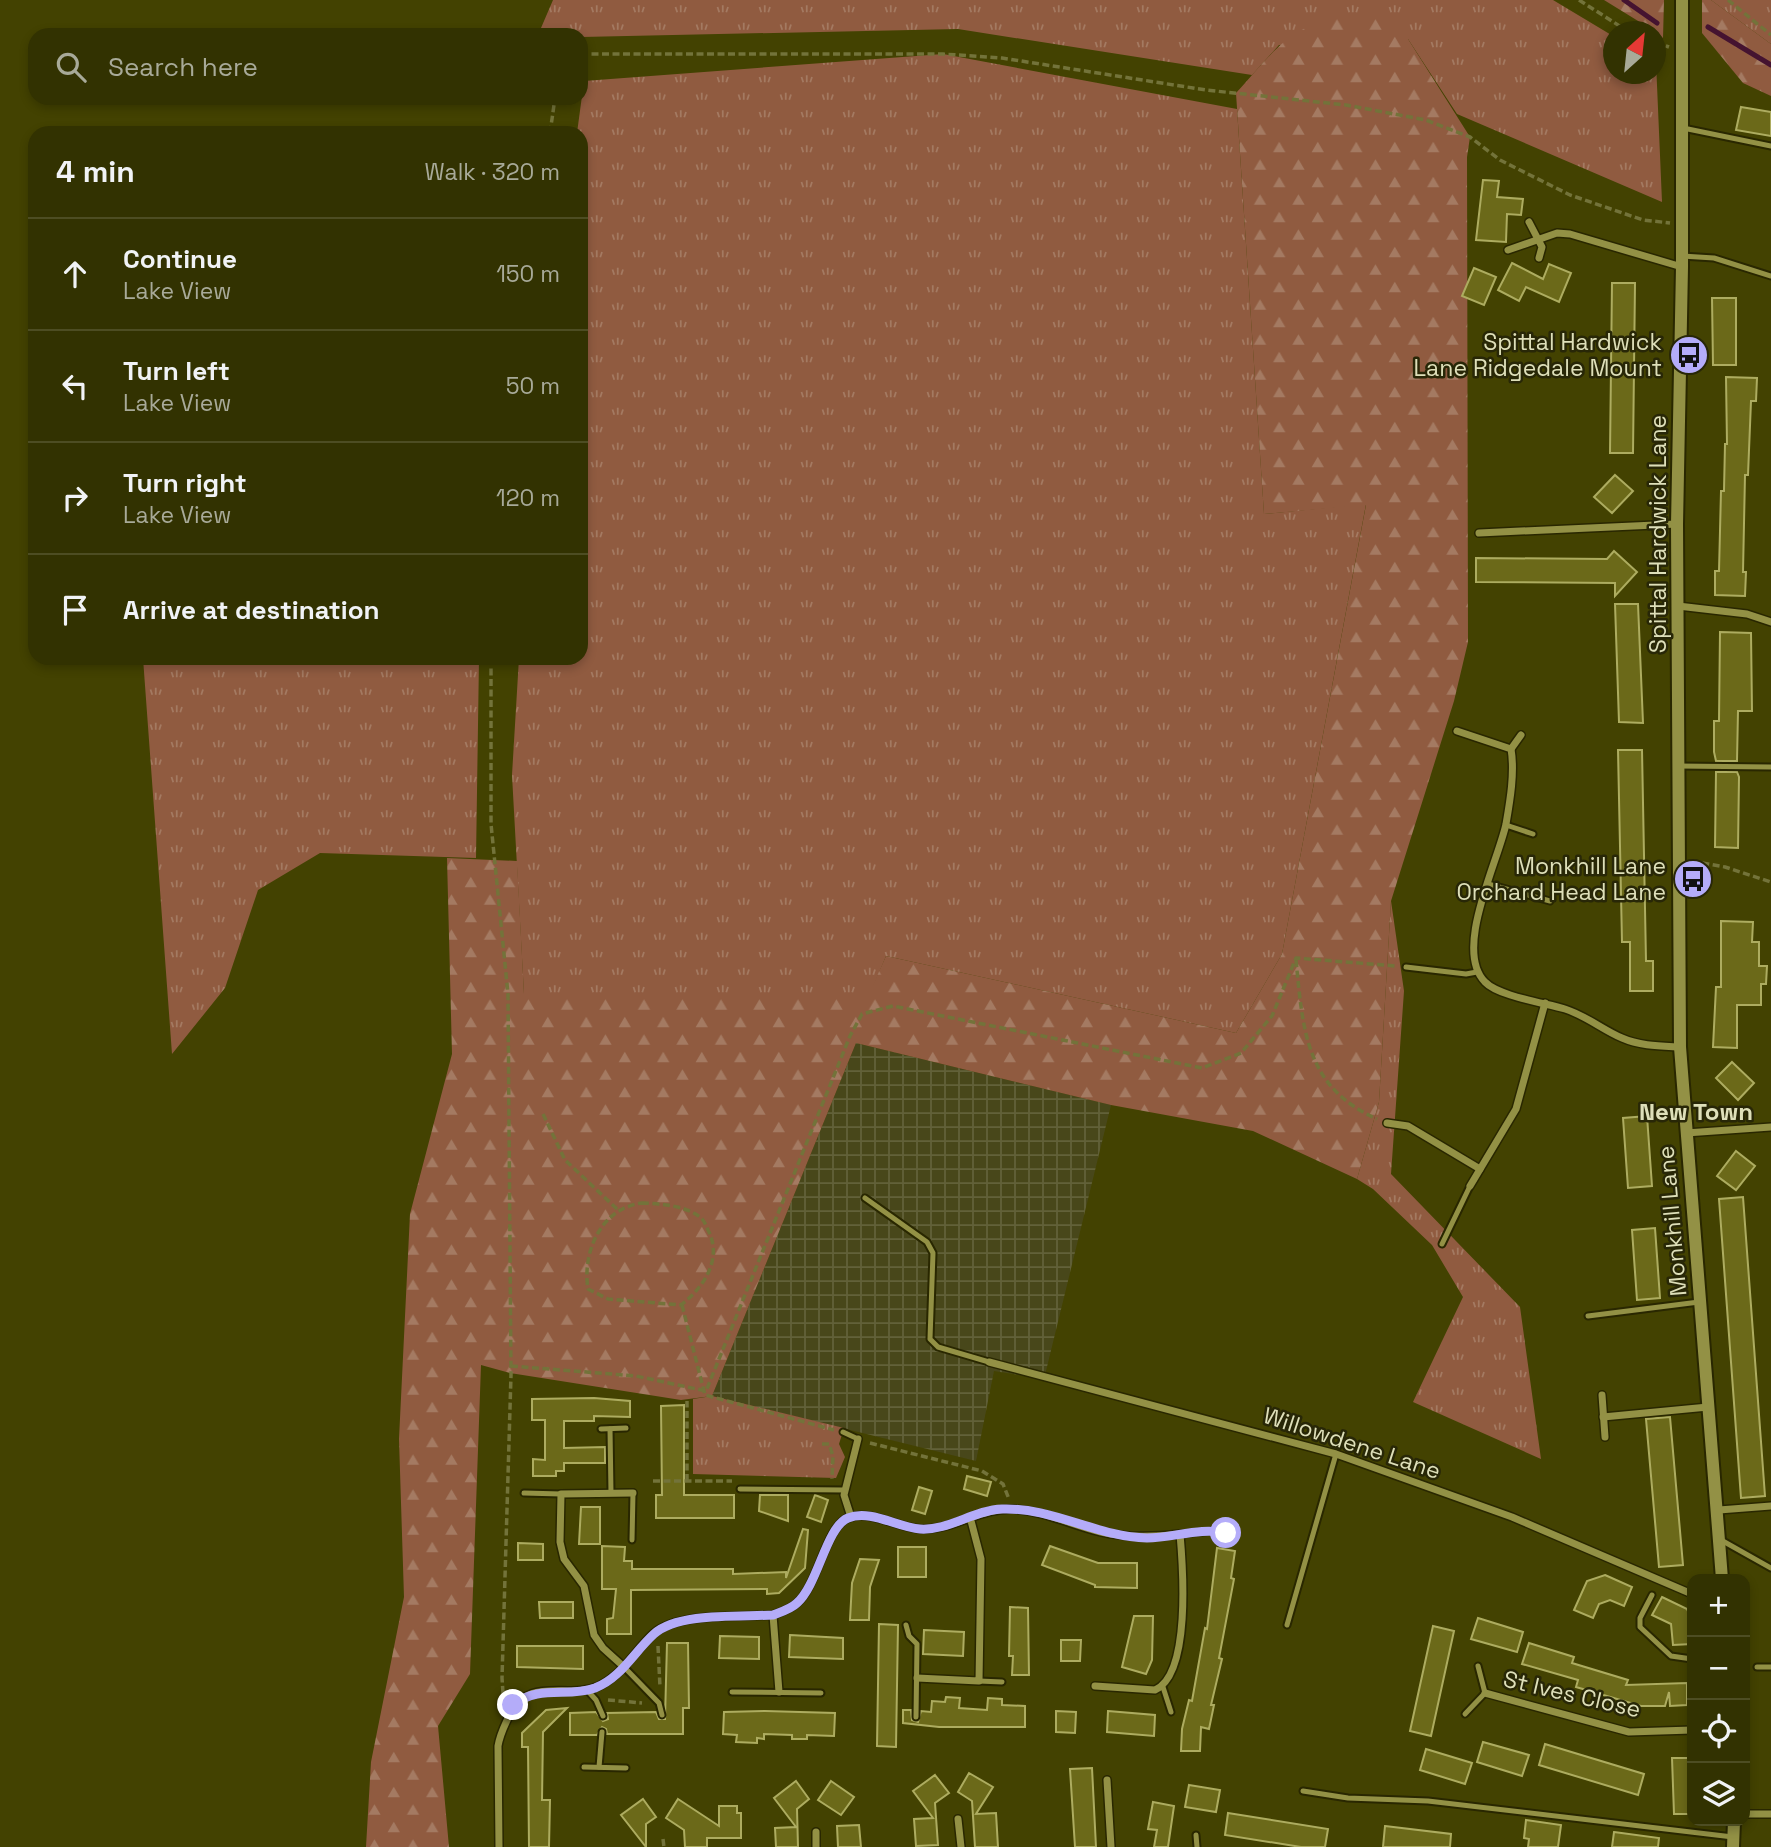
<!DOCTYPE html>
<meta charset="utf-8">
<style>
body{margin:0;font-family:"Space Grotesk",sans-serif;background:#3d3e10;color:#f1f3f6}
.controls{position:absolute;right:21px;bottom:21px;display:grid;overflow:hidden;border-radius:14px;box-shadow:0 4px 10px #0003}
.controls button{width:63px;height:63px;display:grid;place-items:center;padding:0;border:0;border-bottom:2px solid #4d4d23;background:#323201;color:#f1f3f6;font:35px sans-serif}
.compass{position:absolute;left:1603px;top:21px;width:63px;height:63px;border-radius:50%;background:#323201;box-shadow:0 4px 10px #0003;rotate:27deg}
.stop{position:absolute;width:21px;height:21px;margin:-16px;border:5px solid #b4acf9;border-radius:50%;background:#fff}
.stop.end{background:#b4acf9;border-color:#fff;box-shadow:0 2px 7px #0008}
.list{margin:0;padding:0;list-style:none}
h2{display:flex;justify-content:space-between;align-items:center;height:91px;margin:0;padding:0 28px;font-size:30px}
h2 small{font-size:23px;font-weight:400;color:#a8aa99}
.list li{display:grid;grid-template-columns:46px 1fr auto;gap:21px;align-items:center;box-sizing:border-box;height:112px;padding:0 28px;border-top:2px solid #4d4d23}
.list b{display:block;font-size:26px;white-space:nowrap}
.list p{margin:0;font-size:23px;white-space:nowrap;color:#a8aa99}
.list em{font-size:23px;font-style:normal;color:#a8aa99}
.icon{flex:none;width:38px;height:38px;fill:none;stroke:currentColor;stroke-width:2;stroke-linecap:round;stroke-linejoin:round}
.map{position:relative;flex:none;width:1771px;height:1847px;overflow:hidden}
.search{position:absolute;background:#323201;box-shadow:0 4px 10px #0003;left:28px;top:28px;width:560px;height:77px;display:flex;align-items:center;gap:18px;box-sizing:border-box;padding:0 24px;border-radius:21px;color:#a8aa99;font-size:26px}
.panel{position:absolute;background:#323201;box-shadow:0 4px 10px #0003;left:28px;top:126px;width:560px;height:539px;border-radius:21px}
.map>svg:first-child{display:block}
.industrial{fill:url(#industrial-grid)}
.grass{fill:url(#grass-tufts)}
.forest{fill:url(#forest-firs)}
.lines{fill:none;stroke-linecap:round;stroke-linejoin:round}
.stream{stroke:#451330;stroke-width:5}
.building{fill:#6b6919;stroke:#adac60;stroke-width:2}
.service-casing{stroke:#292700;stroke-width:9}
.minor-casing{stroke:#292700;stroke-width:10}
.tertiary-casing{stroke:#292700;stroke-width:16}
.path{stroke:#73733a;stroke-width:3.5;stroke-dasharray:7 3.5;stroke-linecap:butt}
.service{stroke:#939145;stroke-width:5}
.minor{stroke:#939145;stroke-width:7}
.tertiary{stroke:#939145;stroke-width:12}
.route{stroke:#b4acf9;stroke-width:9}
.labels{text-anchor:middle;stroke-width:5;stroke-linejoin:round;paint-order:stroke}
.poi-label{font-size:23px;fill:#dedfb9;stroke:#282707;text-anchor:end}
.street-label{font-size:23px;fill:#dedfb9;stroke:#282707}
.neighbourhood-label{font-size:24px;font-weight:bold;fill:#dedfb9;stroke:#282707}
</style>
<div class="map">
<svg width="1771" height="1847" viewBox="0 0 1771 1847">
<defs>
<pattern id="industrial-grid" width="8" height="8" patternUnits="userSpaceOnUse" patternTransform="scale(1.75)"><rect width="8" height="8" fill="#48471a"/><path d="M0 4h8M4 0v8" fill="none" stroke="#626139"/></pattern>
<pattern id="grass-tufts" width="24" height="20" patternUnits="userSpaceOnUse" patternTransform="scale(1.75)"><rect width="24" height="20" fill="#905b40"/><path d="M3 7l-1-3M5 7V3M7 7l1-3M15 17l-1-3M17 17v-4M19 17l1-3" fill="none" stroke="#a47a62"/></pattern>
<pattern id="forest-firs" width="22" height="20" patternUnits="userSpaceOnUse" patternTransform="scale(1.75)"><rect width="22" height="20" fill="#905b40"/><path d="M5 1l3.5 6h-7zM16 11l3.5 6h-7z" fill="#a47a62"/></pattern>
</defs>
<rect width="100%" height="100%" fill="#434201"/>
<polygon class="industrial" points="856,1043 1111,1105 1044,1379 994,1371 976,1461 712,1396"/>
<g class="grass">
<polygon points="553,0 1553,0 1613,36 1614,74 1656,74 1656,62 1662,202 1457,114 1408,39 1279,45 1252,75 958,29 581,37 538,35"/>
<polygon points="1711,0 1771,0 1771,44 1715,3"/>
<polygon points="943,54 1237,109 1264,514 1366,504 1282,954 1236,1033 886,956 870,994 524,994 512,775 519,658 581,658 581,133 577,133 584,81"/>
<polygon points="143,658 479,658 476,858 320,853 258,890 225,988 172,1054"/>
<polygon points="1391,901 1404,991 1391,1174 1520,1307 1541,1459 1413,1402 1463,1297 1432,1245 1373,1189 1357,1179 1379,1102"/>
<polygon points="712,1396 844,1428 839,1444 845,1457 836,1478 693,1474 693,1399"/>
</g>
<g class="forest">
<polygon points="1604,0 1664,0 1663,38 1656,32"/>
<polygon points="1702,0 1711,0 1771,44 1771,96 1743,83 1702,33"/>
<path d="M1345,14L1374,17L1408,39L1470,137L1467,157L1468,642L1454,701L1391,901L1379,1102L1357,1179L1253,1131L1111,1105L856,1043L712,1396L681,1400L510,1373L481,1365L470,1674L438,1726L449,1847H366L371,1762L404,1597L399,1439L410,1214L452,1054L447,858L517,861L524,994H869L886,956L1236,1033L1282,954L1366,505L1264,514L1236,93C1273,52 1288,27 1345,14Z"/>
</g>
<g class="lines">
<g class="stream">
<polyline points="1624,0 1657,23"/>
<polyline points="1708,27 1771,65"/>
</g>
</g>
<g class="building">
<polygon points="1741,107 1771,112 1771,136 1736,130"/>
<polygon points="1483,180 1499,181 1497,197 1523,199 1521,215 1507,214 1506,242 1476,240"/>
<polygon points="1512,263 1543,279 1549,264 1571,273 1559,302 1526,287 1519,301 1498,290"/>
<polygon points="1474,268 1496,277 1484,305 1462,296"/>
<polygon points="1612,283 1635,283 1633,453 1610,453"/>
<polygon points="1712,298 1736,298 1736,365 1713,365"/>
<polygon points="1726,377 1757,378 1756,401 1751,401 1748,475 1745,475 1743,572 1746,572 1745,596 1715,595 1715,571 1719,571 1721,491 1724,491 1725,444 1727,444"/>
<polygon points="1615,475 1633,491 1612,513 1594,497"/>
<polygon points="1614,551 1637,572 1615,596 1615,583 1476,582 1476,558 1607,559"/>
<polygon points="1615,604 1638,604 1643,723 1619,722"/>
<polygon points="1720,632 1751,633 1752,711 1738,711 1737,761 1716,761 1714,752 1714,721 1719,721"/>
<polygon points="1618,750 1642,750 1646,961 1653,961 1653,991 1630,991 1630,942 1622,942"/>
<polygon points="1716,772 1737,772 1739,777 1738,848 1715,847"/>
<polygon points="1721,921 1753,922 1752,942 1759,942 1759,966 1767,966 1766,984 1761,984 1761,1005 1737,1005 1737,1048 1713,1047 1716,987 1721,987"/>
<polygon points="1732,1062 1754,1083 1738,1100 1716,1078"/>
<polygon points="1647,1116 1652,1186 1628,1188 1623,1118"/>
<polygon points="1736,1151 1755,1166 1736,1190 1717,1176"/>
<polygon points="1743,1197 1765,1496 1741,1498 1719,1199"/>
<polygon points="1655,1228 1660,1298 1637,1300 1632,1230"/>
<polygon points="594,1398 630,1401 630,1417 594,1416 594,1421 564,1421 564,1448 605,1447 605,1463 564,1463 564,1471 556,1471 556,1476 533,1476 533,1459 545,1460 545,1420 532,1420 532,1399"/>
<polygon points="684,1405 684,1495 734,1495 734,1518 656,1518 656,1495 662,1495 661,1406"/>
<polygon points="1670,1417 1683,1565 1659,1567 1646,1419"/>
<polygon points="967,1476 991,1482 987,1496 964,1489"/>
<polygon points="919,1487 932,1491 925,1514 912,1510"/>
<polygon points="760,1495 788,1495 788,1521 759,1511"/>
<polygon points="815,1495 828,1500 821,1522 807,1517"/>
<polygon points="581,1507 600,1507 600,1544 579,1544"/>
<polygon points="803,1529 808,1530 805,1568 779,1593 767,1594 767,1589 631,1590 631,1634 607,1634 607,1619 613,1618 616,1589 602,1589 602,1546 625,1547 624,1561 632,1561 632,1569 733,1569 733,1574 786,1572 786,1578"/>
<polygon points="518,1543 543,1544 543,1560 518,1560"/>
<polygon points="1050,1546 1098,1563 1137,1563 1137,1588 1095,1587 1095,1585 1042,1565"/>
<rect x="898" y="1547" width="28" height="30"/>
<polygon points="1217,1548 1235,1551 1231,1578 1234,1579 1219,1658 1222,1659 1211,1705 1214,1705 1209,1729 1201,1727 1200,1751 1181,1751 1182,1729 1189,1700 1192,1701 1205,1628 1207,1629"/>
<polygon points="860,1559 879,1560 870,1587 869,1620 850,1620 852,1583"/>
<polygon points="1605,1575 1632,1587 1624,1606 1610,1600 1599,1604 1593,1618 1574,1610 1587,1581"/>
<polygon points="1662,1597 1687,1609 1692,1620 1692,1644 1673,1645 1671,1624 1652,1615"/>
<polygon points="539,1602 573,1602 573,1618 540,1618"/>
<polygon points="1010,1607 1028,1608 1029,1675 1012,1675 1013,1656 1009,1656"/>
<polygon points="1134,1616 1153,1616 1152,1660 1146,1674 1122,1667"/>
<polygon points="1478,1618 1523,1632 1517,1652 1471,1639"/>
<polygon points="879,1624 898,1625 896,1747 877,1746"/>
<polygon points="1433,1626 1454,1631 1431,1736 1410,1731"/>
<polygon points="924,1630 964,1632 963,1656 923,1654"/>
<polygon points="790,1635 843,1638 843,1659 789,1657"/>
<polygon points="720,1636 759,1637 759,1659 719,1658"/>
<polygon points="1061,1640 1081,1640 1080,1661 1061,1661"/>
<polygon points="667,1643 688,1643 689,1708 683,1708 683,1734 607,1734 606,1729 602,1727 597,1735 570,1735 570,1713 596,1712 603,1721 608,1719 607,1713 656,1712 659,1719 665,1719"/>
<polygon points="1529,1643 1574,1657 1572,1663 1628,1680 1626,1685 1687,1683 1687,1705 1670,1706 1669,1692 1665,1706 1641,1706 1576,1687 1578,1680 1522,1664"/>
<polygon points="517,1646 583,1646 583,1669 517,1667"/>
<polygon points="946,1697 960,1698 959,1708 987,1710 988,1698 1002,1699 1002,1705 1025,1706 1025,1727 939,1727 903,1723 903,1710 911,1710 912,1720 918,1722 921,1711 931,1712 932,1701 945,1702"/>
<polygon points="567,1708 543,1732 542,1800 550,1800 549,1847 529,1847 528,1747 522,1747 522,1733 546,1710"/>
<polygon points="765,1711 835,1713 834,1736 807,1735 807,1739 792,1739 792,1735 764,1734 764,1739 757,1738 757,1743 736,1742 737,1735 723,1734 724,1712"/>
<polygon points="1056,1711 1076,1712 1075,1733 1056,1732"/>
<polygon points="1108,1711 1155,1715 1154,1736 1107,1732"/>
<polygon points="1483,1742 1529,1755 1522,1776 1477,1762"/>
<polygon points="1545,1744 1644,1774 1638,1795 1539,1765"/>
<polygon points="1426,1749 1472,1763 1465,1784 1420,1770"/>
<polygon points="1672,1758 1692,1758 1692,1814 1674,1814"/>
<polygon points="1092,1768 1096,1847 1075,1847 1070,1769"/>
<polygon points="969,1773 993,1787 976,1814 996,1813 998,1847 975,1847 972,1801 958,1792"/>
<polygon points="935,1775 949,1793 935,1803 938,1845 916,1846 914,1819 933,1818 913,1791"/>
<polygon points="796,1781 809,1799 797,1809 798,1847 776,1847 775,1828 796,1827 774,1798"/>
<polygon points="831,1781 854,1797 841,1815 818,1800"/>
<polygon points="1189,1785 1220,1790 1216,1812 1185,1807"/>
<polygon points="643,1799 656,1817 646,1824 646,1847 621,1815"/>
<polygon points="678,1799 719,1826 719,1806 737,1806 737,1813 741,1813 741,1838 707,1838 707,1847 685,1847 684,1830 666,1818"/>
<polygon points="1153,1802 1174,1806 1168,1847 1154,1847 1157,1830 1148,1829"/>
<polygon points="1228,1813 1328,1829 1325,1847 1301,1847 1225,1835"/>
<polygon points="1526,1820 1561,1825 1558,1847 1528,1847 1529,1839 1524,1838"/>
<polygon points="859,1825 861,1847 838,1847 837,1826"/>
<polygon points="1385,1826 1451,1834 1450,1847 1383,1847"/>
<polygon points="1614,1832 1659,1838 1658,1847 1612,1847"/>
</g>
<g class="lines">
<defs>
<g id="service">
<polyline points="1683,128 1771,146"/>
<polyline points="1682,256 1714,258 1771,276"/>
<polyline points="1678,766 1771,767"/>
<polyline points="1506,825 1533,834"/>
<polyline points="1488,884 1550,901"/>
<polyline points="1406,967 1466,974 1477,972"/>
<polyline points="865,1198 927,1242 933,1253 930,1339 938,1347 989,1362"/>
<polyline points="1442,1244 1470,1186"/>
<polyline points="1588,1316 1699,1302"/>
<polyline points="601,1429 626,1428"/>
<polyline points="610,1429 611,1493"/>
<polyline points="843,1432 858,1439"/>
<polyline points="740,1489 845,1490"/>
<polyline points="524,1493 561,1494"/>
<polyline points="1180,1534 1213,1531 1226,1533"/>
<polyline points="632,1540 633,1493"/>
<polyline points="1721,1540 1771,1568"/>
<polyline points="1652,1595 1640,1618 1640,1627 1671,1656 1692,1659"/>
<polyline points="906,1625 909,1636 917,1644 916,1717"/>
<polyline points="1287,1625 1336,1454"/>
<polyline points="624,1667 659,1703 662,1715"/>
<polyline points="1757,1667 1771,1667"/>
<polyline points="979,1681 1002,1682"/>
<polyline points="1163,1687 1171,1712"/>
<polyline points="587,1690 596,1700 603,1716"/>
<polyline points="732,1692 821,1693"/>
<polyline points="1465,1714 1485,1693 1478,1666"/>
<polyline points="584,1767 626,1768"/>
<polyline points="599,1767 602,1732"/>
<polyline points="1303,1791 1348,1798 1428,1801 1733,1837"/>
<polyline points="1196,1835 1197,1847"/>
</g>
<g id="minor">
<polyline points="1529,222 1542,247 1539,258"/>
<polyline points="1508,250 1557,233 1570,234 1682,267"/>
<polyline points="1479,533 1677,524"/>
<polyline points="1678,606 1747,614 1771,622"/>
<path d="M1457,731L1511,749C1515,772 1510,801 1506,824C1498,862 1453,950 1485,982C1498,996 1545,1003 1565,1009C1585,1015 1603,1030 1622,1038C1640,1046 1661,1046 1680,1047"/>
<polyline points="1511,749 1521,735"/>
<polyline points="1387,1123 1408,1126 1480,1169"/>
<polyline points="1686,1133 1771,1127"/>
<polyline points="1470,1186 1516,1109 1545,1003"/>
<polyline points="989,1362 1336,1454 1512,1517 1692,1594"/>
<polyline points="1602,1395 1605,1437"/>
<polyline points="1603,1417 1708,1407"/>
<polyline points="1719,1510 1771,1506"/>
<polyline points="851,1517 844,1495 858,1439"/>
<polyline points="773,1615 779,1692"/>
<polyline points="624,1667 603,1648 594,1635 584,1586 564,1559 560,1542 561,1494 633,1493"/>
<polyline points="917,1678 979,1681 981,1559 970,1517"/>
<polyline points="1485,1693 1629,1732 1692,1730"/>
<polyline points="1107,1780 1111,1847"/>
<polyline points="1745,1814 1771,1814"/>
<polyline points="958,1819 961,1847"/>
<polyline points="816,1832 816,1847"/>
<path d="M499,1847L498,1746C500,1734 504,1727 509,1716C528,1675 567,1700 599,1686C622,1675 635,1651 653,1634C677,1612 741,1617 773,1615C781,1612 791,1609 797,1603C818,1585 826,1526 848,1518C871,1509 897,1528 921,1529C952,1531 981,1507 1014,1509C1044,1511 1072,1525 1101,1532C1127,1538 1154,1537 1180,1534C1183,1568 1191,1674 1155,1690L1095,1686"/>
</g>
<g id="tertiary">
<polyline points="1682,0 1682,267 1677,524 1680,1047 1722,1579"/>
<polyline points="1733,1847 1734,1821"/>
</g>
</defs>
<use href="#service" class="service-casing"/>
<use href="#minor" class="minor-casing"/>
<use href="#tertiary" class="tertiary-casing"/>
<g class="path">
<polyline points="1579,0 1629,32"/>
<polyline points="1728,0 1771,35"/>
<polyline points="1656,42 1669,47"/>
<polyline points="581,54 943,54 1002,58 1206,90 1346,105 1426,120 1470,137 1500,160 1570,195 1643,220 1670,223"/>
<polyline points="550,133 555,98"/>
<polyline points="491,658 491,824 508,994 511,1375 502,1678 503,1693 508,1696"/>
<polyline points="1692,861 1725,867 1771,882"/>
<path d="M1296,960C1303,1030 1305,1087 1377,1119"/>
<polyline points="543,1114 565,1160 618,1210"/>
<path d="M642,1203C661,1204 684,1205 700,1217C704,1220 706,1225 708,1230C723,1259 704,1287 681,1305L608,1299L588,1289C582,1252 601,1208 642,1203Z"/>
<polyline points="682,1305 705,1395 834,1430"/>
<polyline points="511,1366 636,1376 706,1391 850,1036 862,1014 893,1006 1202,1068 1241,1053 1272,1016 1296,958 1396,966"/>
<polyline points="870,1443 982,1471 1003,1484 1009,1499"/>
<polyline points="822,1444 829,1444 833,1456 832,1479"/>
<polyline points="653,1481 732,1481"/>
<polyline points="687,1481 687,1401"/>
<polyline points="658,1646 660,1687"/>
<polyline points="608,1700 642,1703"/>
<polyline points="663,1839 664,1847"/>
</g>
<use href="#service" class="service"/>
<use href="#minor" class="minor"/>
<use href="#tertiary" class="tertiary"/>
</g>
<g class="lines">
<path class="route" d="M513,1705C540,1684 567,1698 595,1688C621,1678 634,1652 654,1634C678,1612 741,1617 773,1615C781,1612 791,1609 797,1603C818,1585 826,1527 848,1518C870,1509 897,1527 920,1529C948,1531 974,1510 1002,1509C1052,1507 1097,1537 1147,1538C1173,1538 1200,1527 1226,1533"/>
</g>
<defs>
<symbol id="bus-disc" viewBox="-11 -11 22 22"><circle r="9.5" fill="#b4acf9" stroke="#282707"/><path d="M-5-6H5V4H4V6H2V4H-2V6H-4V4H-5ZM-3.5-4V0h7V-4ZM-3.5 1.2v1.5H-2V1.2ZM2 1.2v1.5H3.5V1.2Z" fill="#111"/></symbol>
</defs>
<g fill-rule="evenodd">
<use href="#bus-disc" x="1667" y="333" width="44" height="44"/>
<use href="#bus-disc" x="1671" y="857" width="44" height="44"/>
</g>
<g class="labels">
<g class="poi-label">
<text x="1662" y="350">Spittal Hardwick<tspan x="1662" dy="26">Lane Ridgedale Mount</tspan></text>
<text x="1666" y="874">Monkhill Lane<tspan x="1666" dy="26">Orchard Head Lane</tspan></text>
</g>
<g class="street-label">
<text transform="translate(1658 534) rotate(-90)" y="8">Spittal Hardwick Lane</text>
<text transform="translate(1672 1221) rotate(-95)" y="8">Monkhill Lane</text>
<text transform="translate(1352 1443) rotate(18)" y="8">Willowdene Lane</text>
<text transform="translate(1572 1694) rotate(13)" y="8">St Ives Close</text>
</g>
<g class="neighbourhood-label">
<text x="1696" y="1120">New Town</text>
</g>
</g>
</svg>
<div class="controls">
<button>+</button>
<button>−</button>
<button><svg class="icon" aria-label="locate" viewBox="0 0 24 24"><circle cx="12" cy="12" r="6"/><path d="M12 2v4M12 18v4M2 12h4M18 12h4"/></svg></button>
<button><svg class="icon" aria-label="layers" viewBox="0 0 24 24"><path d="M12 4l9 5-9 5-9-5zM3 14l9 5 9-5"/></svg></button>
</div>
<svg class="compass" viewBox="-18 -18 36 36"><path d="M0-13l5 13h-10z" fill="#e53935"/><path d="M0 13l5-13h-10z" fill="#a8aa99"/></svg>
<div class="stop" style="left:1226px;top:1533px"></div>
<div class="stop end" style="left:513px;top:1705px"></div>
<div class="search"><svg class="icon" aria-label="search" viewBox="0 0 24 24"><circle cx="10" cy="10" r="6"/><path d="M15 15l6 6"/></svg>Search here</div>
<section class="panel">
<h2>4 min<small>Walk · 320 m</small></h2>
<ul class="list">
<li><svg class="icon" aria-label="ahead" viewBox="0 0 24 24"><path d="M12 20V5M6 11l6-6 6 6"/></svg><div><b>Continue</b><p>Lake View</p></div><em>150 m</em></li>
<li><svg class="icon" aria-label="left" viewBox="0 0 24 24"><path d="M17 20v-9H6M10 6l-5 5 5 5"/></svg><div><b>Turn left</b><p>Lake View</p></div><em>50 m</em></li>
<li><svg class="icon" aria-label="right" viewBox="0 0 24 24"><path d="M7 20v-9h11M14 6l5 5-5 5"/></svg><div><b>Turn right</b><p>Lake View</p></div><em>120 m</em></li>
<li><svg class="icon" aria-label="arrive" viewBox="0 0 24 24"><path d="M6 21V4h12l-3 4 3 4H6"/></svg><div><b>Arrive at destination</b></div></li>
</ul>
</section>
</div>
